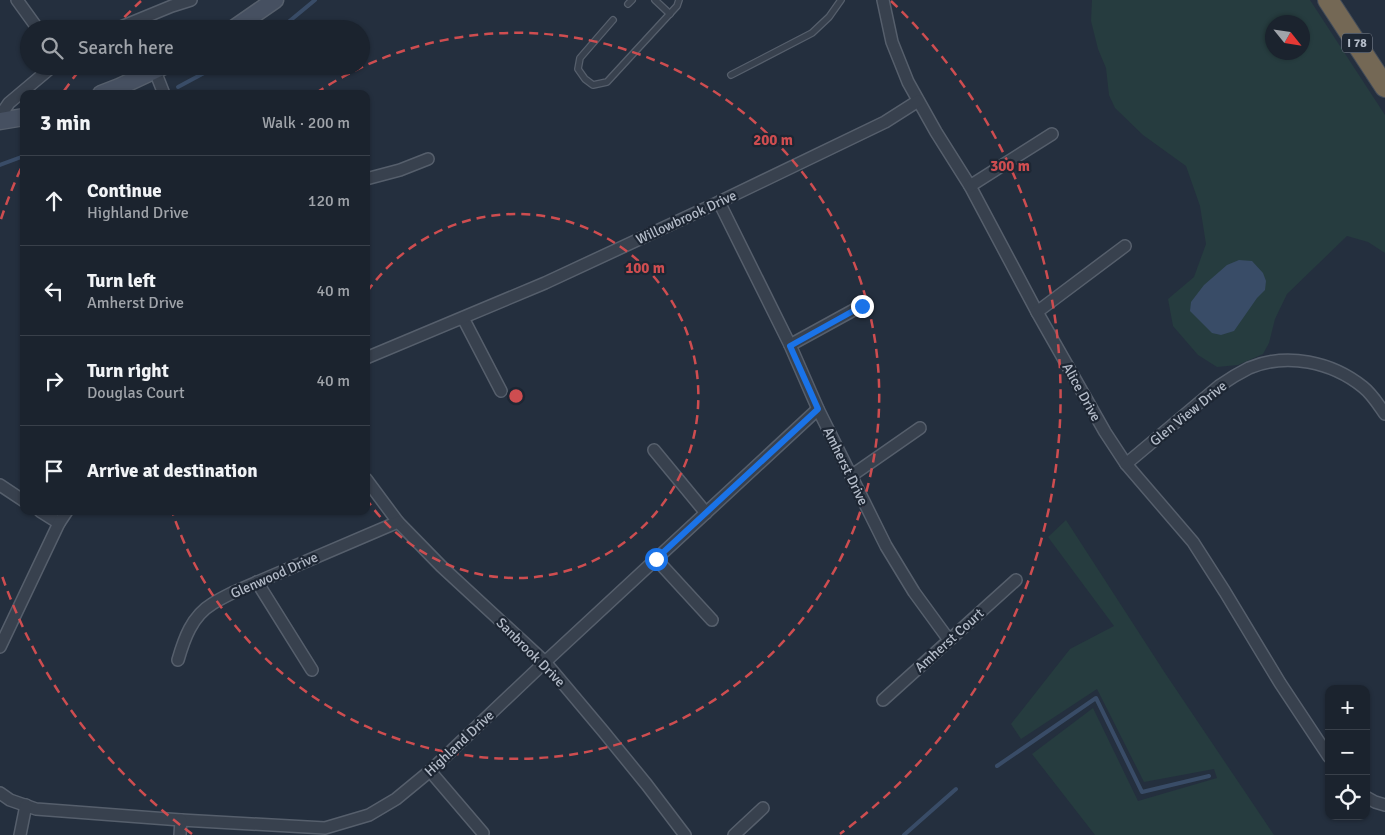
<!DOCTYPE html>
<meta charset="utf-8">
<style>
body{margin:0;font-family:Signika,sans-serif;background:#242b36;color:#f1f3f6}
.controls{position:absolute;right:15px;bottom:15px;display:grid;overflow:hidden;border-radius:10px;box-shadow:0 1px 4px #0004}
.controls button{width:45px;height:45px;display:grid;place-items:center;padding:0;border:0;border-bottom:1px solid #39404a;background:#1b232e;color:#f1f3f6;font:25px sans-serif}
.compass{position:absolute;left:1265px;top:15px;width:45px;height:45px;border-radius:50%;background:#1b232e;box-shadow:0 1px 4px #0004;rotate:120deg}
.stop{position:absolute;width:15px;height:15px;margin:-11px;border:4px solid #1a73e8;border-radius:50%;background:#fff}
.stop.end{background:#1a73e8;border-color:#fff;box-shadow:0 1px 5px #0008}
.list{margin:0;padding:0;list-style:none}
h2{display:flex;justify-content:space-between;align-items:center;height:65px;margin:0;padding:0 20px;font-size:21px}
h2 small{font-size:16px;font-weight:400;color:#a0a4aa}
.list li{display:grid;grid-template-columns:32px 1fr auto;gap:15px;align-items:center;box-sizing:border-box;height:90px;padding:0 20px;border-top:1px solid #39404a}
.list b{display:block;font-size:19px;white-space:nowrap}
.list p{margin:0;font-size:16px;white-space:nowrap;color:#a0a4aa}
.list em{font-size:16px;font-style:normal;color:#a0a4aa}
.icon{flex:none;width:28px;height:28px;fill:none;stroke:currentColor;stroke-width:2;stroke-linecap:round;stroke-linejoin:round}
.map{position:relative;flex:none;width:1385px;height:835px;overflow:hidden}
.search{position:absolute;background:#1b232e;box-shadow:0 1px 4px #0004;left:20px;top:20px;width:350px;height:55px;display:flex;align-items:center;gap:12px;box-sizing:border-box;padding:0 18px;border-radius:28px;color:#a0a4aa;font-size:19px}
.panel{position:absolute;background:#1b232e;box-shadow:0 1px 4px #0004;left:20px;top:90px;width:350px;height:425px;border-radius:10px}
.map>svg:first-child{display:block}
.green{fill:#263c3f;fill-rule:evenodd}
.water{fill:#394c67}
.lines{fill:none;stroke-linecap:round;stroke-linejoin:round}
.stream{stroke:#394c67;stroke-width:4}
.lane-casing{stroke:#565f6c;stroke-width:8}
.street-casing{stroke:#565f6c;stroke-width:14}
.secondary-casing{stroke:#565f6c;stroke-width:19}
.highway-casing{stroke:#434c59;stroke-width:22}
.lane{stroke:#38414e;stroke-width:5.5}
.street{stroke:#38414e;stroke-width:11}
.secondary{stroke:#465061;stroke-width:16}
.highway{stroke:#746855;stroke-width:20}
.route{stroke:#1a73e8;stroke-width:6}
.ring{fill:none;stroke:#ce4d50;stroke-width:2.5;stroke-dasharray:9 6}
.labels{text-anchor:middle;stroke-width:4.5;stroke-linejoin:round;paint-order:stroke}
.shield{fill:#1d2633;stroke:#878f9c;stroke-width:1}
.shield-label{font-size:12px;font-weight:bold;fill:#b4bcc9}
.street-label{font-size:14px;fill:#b4bcc9;stroke:#1d2633}
.centre{fill:#ce4d50;stroke:#1d2633;stroke-width:2.5}
.ring-label{font-size:15px;text-anchor:middle;font-weight:bold;fill:#ce4d50;stroke:#1d2633;stroke-width:4.5;stroke-linejoin:round;paint-order:stroke}
</style>
<div class="map">
<svg width="1385" height="835" viewBox="0 0 1385 835">
<rect width="100%" height="100%" fill="#242f3e"/>
<g class="green">
<path d="M1092,0H1310L1385,115V253L1368,242L1347,236L1287,294L1275,319L1269,343L1263,354L1238,365L1217,367L1198,355L1173,326L1168,299L1194,277L1206,244L1200,206L1186,166L1143,135L1115,108L1109,95L1106,68L1098,49L1091,21ZM1272,22H1302V52H1272Z"/>
<polygon points="1066,520 1165,673 1274,835 1095,835 1032,754 1093,708 1138,801 1217,778 1214,769 1144,782 1097,689 1021,739 1011,724 1070,649 1114,626 1048,537"/>
</g>
<polygon class="water" points="1239,260 1252,261 1263,273 1266,281 1265,290 1257,298 1234,331 1221,335 1212,333 1190,311 1191,302 1204,285 1227,265"/>
<g class="lines">
<g class="stream">
<polyline points="280,29 315,0"/>
<polyline points="178,87 217,66"/>
<polyline points="0,165 24,156"/>
<polyline points="997,766 1096,698 1142,792 1209,776"/>
<polyline points="904,835 956,789"/>
</g>
<defs>
<g id="lane">
<polyline points="655,0 670,14"/>
<polyline points="628,4 632,0"/>
<polyline points="613,20 580,58 578,69 585,79 593,85 607,82 677,6 679,0"/>
<polyline points="731,75 812,33 829,17 841,0"/>
</g>
<g id="street">
<polyline points="17,0 38,29"/>
<polyline points="883,0 892,42 908,82 936,132 970,186 1037,312 1105,432 1126,464 1193,542 1225,592 1280,683 1329,757"/>
<polyline points="116,29 172,6 191,0"/>
<polyline points="155,71 164,94"/>
<polyline points="0,116 9,103 53,66"/>
<polyline points="366,179 400,170 428,159"/>
<polyline points="970,186 1052,134"/>
<polyline points="719,202 790,345 818,409 886,546 914,592 949,640"/>
<polyline points="1037,312 1125,246"/>
<polyline points="463,318 501,391"/>
<polyline points="790,345 861,306"/>
<polyline points="366,358 545,283 719,202 885,122 918,101"/>
<polyline points="654,450 706,513"/>
<path d="M1126,464L1219,386C1229,379 1239,373 1249,368C1287,352 1332,362 1363,387C1372,394 1378,404 1385,414"/>
<polyline points="851,476 920,428"/>
<polyline points="366,479 398,522 441,566 545,662 603,731 647,785 685,835"/>
<polyline points="0,485 24,501"/>
<polyline points="40,511 59,523"/>
<polyline points="656,559 712,620"/>
<polyline points="257,582 312,670"/>
<polyline points="0,647 59,523 67,511"/>
<path d="M178,660C184,639 192,616 212,604C218,600 226,596 232,593L398,522"/>
<polyline points="883,700 1016,580"/>
<polyline points="430,771 483,833"/>
<polyline points="0,793 10,800 36,809 181,820 325,828 369,815 396,799 430,771 545,662 818,409"/>
<polyline points="1366,797 1375,802 1385,805"/>
<polyline points="20,835 26,805"/>
<polyline points="180,835 181,820"/>
<polyline points="734,835 763,808"/>
</g>
<g id="secondary">
<polyline points="233,29 275,0"/>
<polyline points="101,94 119,87 164,66"/>
<polyline points="0,121 24,117"/>
</g>
<polyline id="highway" points="1328,0 1385,87"/>
</defs>
<use href="#lane" class="lane-casing"/>
<use href="#street" class="street-casing"/>
<use href="#secondary" class="secondary-casing"/>
<use href="#highway" class="highway-casing"/>
<use href="#lane" class="lane"/>
<use href="#street" class="street"/>
<use href="#secondary" class="secondary"/>
<use href="#highway" class="highway"/>
</g>
<g class="lines">
<polyline class="route" points="656,559 818,409 790,346 862,306"/>
</g>
<g class="ring">
<path d="M367 292A182 182 0 1 1 367 500"/>
<path d="M316 93A363 363 0 1 1 173 514"/>
<path d="M192 834A545 545 0 0 1 1 573M1 219A545 545 0 0 1 22 166M64 91A545 545 0 0 1 81 68M114 28A545 545 0 0 1 141 1M891 1A545 545 0 0 1 840 834"/>
</g>
<g class="labels">
<rect class="shield" x="1342" y="33.5" width="30" height="19" rx="4"/>
<g class="shield-label">
<text x="1357" y="47">I 78</text>
</g>
<g class="street-label">
<text transform="translate(686 217) rotate(-25)" y="5">Willowbrook Drive</text>
<text transform="translate(1082 392) rotate(61)" y="5">Alice Drive</text>
<text transform="translate(1188 413) rotate(-39)" y="5">Glen View Drive</text>
<text transform="translate(846 466) rotate(64)" y="5">Amherst Drive</text>
<text transform="translate(274 575) rotate(-24)" y="5">Glenwood Drive</text>
<text transform="translate(949 640) rotate(-42)" y="5">Amherst Court</text>
<text transform="translate(531 652) rotate(45)" y="5">Sanbrook Drive</text>
<text transform="translate(459 743) rotate(-43)" y="5">Highland Drive</text>
</g>
</g>
<circle cx="516" cy="396" r="8" class="centre"/>
<g class="ring-label">
<text x="773" y="145">200 m</text>
<text x="1010" y="171">300 m</text>
<text x="645" y="273">100 m</text>
</g>
</svg>
<div class="controls">
<button>+</button>
<button>−</button>
<button><svg class="icon" aria-label="locate" viewBox="0 0 24 24"><circle cx="12" cy="12" r="6"/><path d="M12 2v4M12 18v4M2 12h4M18 12h4"/></svg></button>
</div>
<svg class="compass" viewBox="-18 -18 36 36"><path d="M0-13l5 13h-10z" fill="#e53935"/><path d="M0 13l5-13h-10z" fill="#a0a4aa"/></svg>
<div class="stop" style="left:656px;top:559px"></div>
<div class="stop end" style="left:862px;top:306px"></div>
<div class="search"><svg class="icon" aria-label="search" viewBox="0 0 24 24"><circle cx="10" cy="10" r="6"/><path d="M15 15l6 6"/></svg>Search here</div>
<section class="panel">
<h2>3 min<small>Walk · 200 m</small></h2>
<ul class="list">
<li><svg class="icon" aria-label="ahead" viewBox="0 0 24 24"><path d="M12 20V5M6 11l6-6 6 6"/></svg><div><b>Continue</b><p>Highland Drive</p></div><em>120 m</em></li>
<li><svg class="icon" aria-label="left" viewBox="0 0 24 24"><path d="M17 20v-9H6M10 6l-5 5 5 5"/></svg><div><b>Turn left</b><p>Amherst Drive</p></div><em>40 m</em></li>
<li><svg class="icon" aria-label="right" viewBox="0 0 24 24"><path d="M7 20v-9h11M14 6l5 5-5 5"/></svg><div><b>Turn right</b><p>Douglas Court</p></div><em>40 m</em></li>
<li><svg class="icon" aria-label="arrive" viewBox="0 0 24 24"><path d="M6 21V4h12l-3 4 3 4H6"/></svg><div><b>Arrive at destination</b></div></li>
</ul>
</section>
</div>
